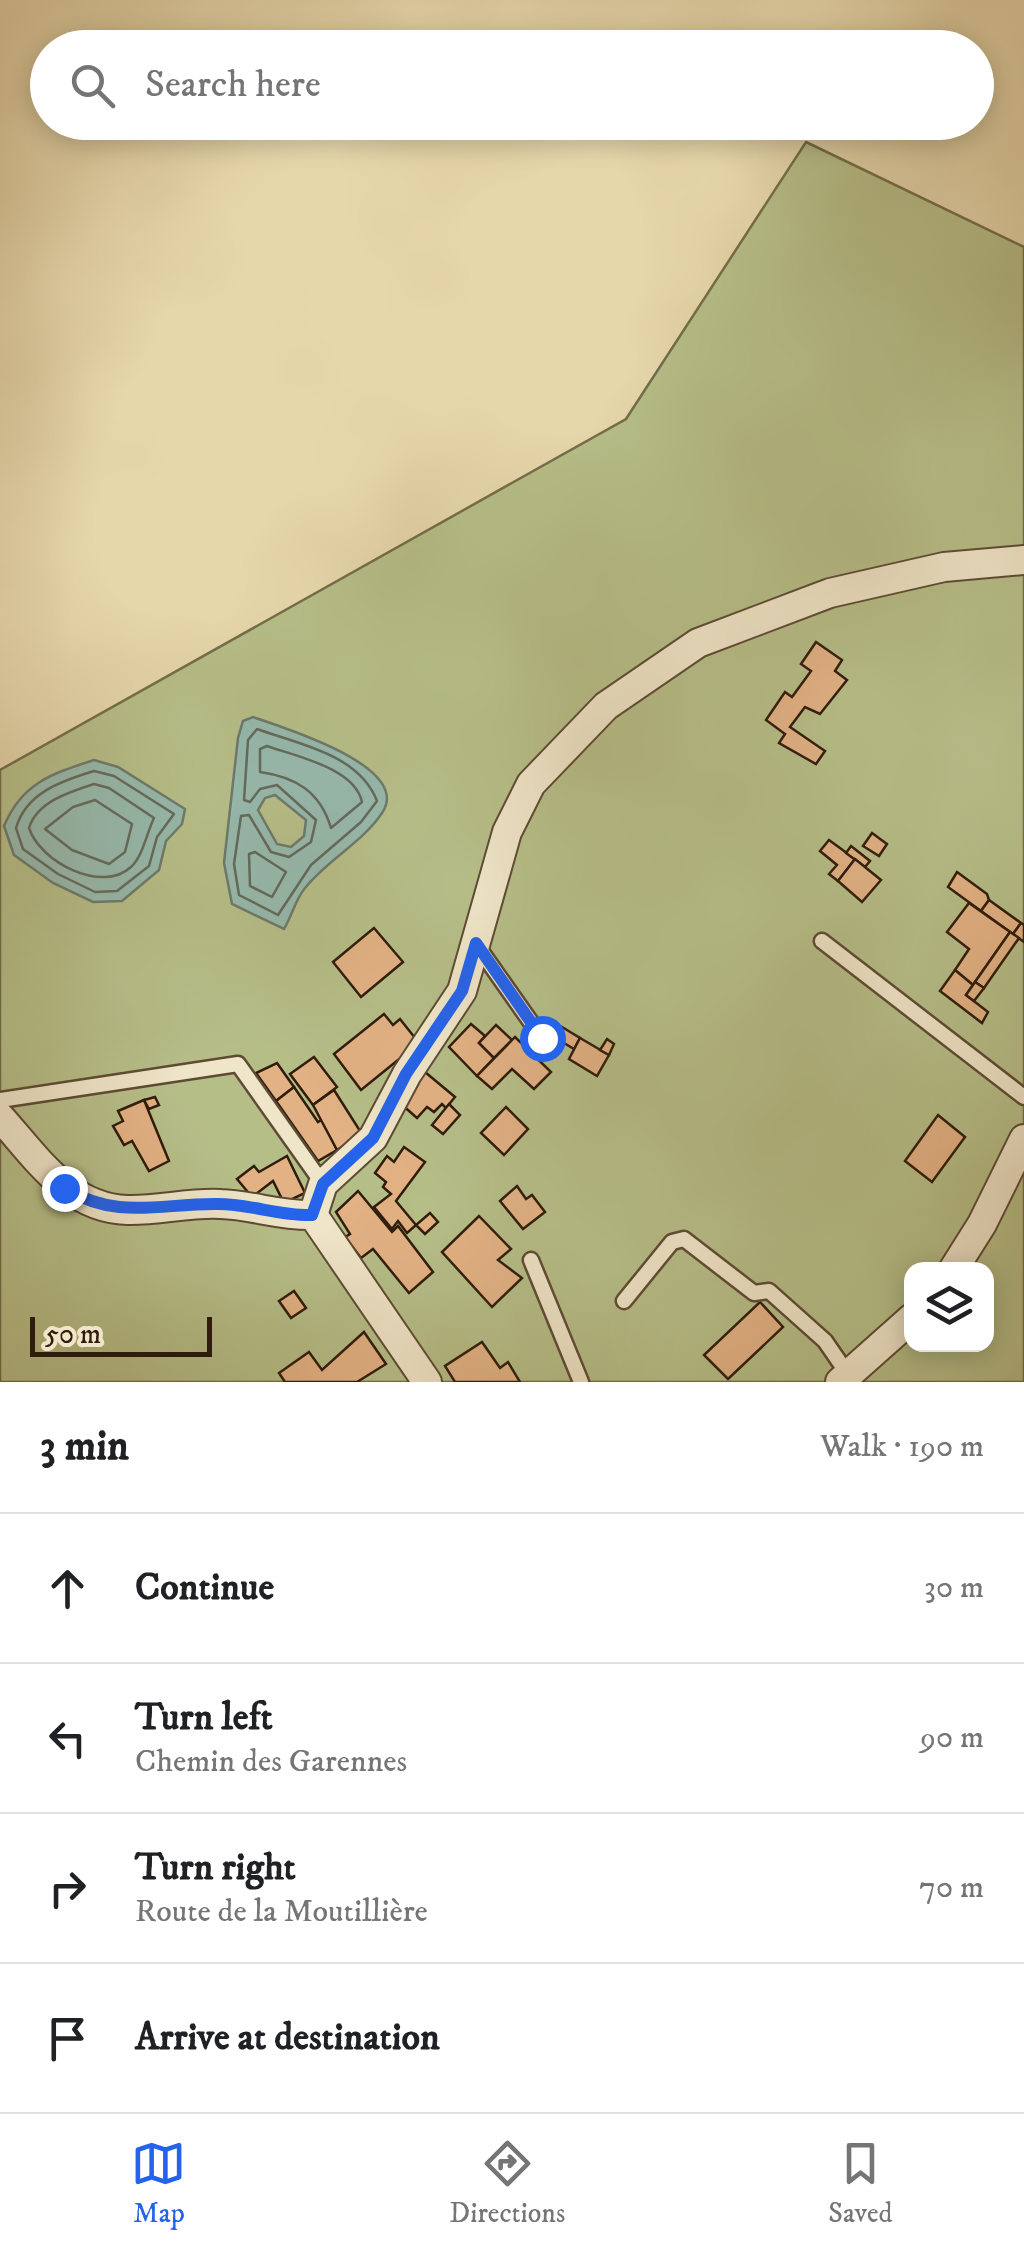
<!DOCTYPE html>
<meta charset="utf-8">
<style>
body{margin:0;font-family:"IM FELL DW Pica",serif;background:#f6f6f6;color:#202124}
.controls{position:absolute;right:30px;bottom:30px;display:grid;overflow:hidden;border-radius:20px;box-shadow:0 5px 25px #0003}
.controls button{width:90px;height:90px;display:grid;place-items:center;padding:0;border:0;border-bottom:2px solid #e0e0e0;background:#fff;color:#202124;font:50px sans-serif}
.scale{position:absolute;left:30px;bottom:25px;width:182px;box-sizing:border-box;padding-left:10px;border:5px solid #301c0c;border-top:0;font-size:28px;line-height:35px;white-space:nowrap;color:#301c0c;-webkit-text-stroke:8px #efe5c8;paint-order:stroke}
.stop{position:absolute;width:30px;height:30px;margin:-22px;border:8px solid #2563eb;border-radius:50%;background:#fff}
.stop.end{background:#2563eb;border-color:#fff;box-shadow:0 2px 10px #0008}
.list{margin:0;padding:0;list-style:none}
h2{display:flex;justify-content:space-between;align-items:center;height:130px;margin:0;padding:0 40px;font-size:42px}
h2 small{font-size:32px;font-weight:400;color:#757577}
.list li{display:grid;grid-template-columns:65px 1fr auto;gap:30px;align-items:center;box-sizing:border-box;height:150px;padding:0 40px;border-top:2px solid #e0e0e0}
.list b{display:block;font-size:38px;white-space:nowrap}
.list p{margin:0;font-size:32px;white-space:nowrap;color:#757577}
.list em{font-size:32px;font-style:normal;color:#757577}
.icon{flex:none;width:55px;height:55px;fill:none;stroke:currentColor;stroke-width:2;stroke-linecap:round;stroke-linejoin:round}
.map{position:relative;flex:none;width:1024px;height:1382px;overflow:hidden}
.search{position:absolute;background:#fff;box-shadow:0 5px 25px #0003;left:30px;right:30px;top:30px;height:110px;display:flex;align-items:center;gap:25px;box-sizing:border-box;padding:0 35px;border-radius:55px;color:#757577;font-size:38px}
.sheet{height:730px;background:#fff}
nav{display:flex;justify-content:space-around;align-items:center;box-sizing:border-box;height:140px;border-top:2px solid #e0e0e0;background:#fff;font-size:28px;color:#757577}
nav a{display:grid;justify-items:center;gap:5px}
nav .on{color:#2563eb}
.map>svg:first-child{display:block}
.green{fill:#b6be88;stroke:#736d4a;stroke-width:2.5;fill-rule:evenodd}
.water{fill:#96b9ac;stroke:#6d7a6c;stroke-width:2.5;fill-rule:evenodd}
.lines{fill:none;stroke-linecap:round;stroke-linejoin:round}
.shore{stroke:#636a5c;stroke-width:2.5}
.building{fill:#e2b285;stroke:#301c0c;stroke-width:2.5}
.lane-casing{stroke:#5e4b34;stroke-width:19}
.street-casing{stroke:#5e4b34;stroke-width:32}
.lane{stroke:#efe5c8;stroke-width:14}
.street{stroke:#efe5c8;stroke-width:28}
.route{stroke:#2563eb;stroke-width:12}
</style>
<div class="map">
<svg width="1024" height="1382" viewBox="0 0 1024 1382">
<rect width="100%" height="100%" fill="#e6d7ab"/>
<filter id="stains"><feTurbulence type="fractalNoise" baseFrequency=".002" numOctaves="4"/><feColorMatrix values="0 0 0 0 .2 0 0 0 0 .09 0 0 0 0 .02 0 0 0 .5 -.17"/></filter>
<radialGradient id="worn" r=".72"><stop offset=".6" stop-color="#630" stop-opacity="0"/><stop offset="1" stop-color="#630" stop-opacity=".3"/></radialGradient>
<path class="green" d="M806,142L1024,247V1382H0V770L626,419ZM912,1270H986V1344H912Z"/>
<g class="water">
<path d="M253,717C280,727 414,766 382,813C362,843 327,860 305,888C295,900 292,916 284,929L232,904L224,863L238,738L243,721ZM275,795L306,820L304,836L291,847L277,844L258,810L265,798Z"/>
<path d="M94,760L118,767L185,809L182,824L166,841L159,870L122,901L93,902L53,883L14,855L4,826C22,783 51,774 94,760Z"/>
</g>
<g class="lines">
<g class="shore">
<path d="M257,729C298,744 359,754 377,801L361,822L311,865L278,915L239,895L234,864L241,816L249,815L271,852L289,857L311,842L316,820L277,785L260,789L250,802L244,800L248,740Z"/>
<path d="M267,746C295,756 355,768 362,802L331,828C320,791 295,777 260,772V749Z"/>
<path d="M94,771L114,776L174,814L157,837L149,866L117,891L95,892L58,874L23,849L16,828C26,793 61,781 94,771Z"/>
<path d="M94,784L109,788L154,818C147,832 143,856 131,867C102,894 40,862 29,828C37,802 69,792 94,784Z"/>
<polygon points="95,800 132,824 125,852 109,864 72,850 45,829 73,807"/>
<polygon points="255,852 286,872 272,897 250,886 249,854"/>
</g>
</g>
<g class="building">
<polygon points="816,642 842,660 835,671 847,680 820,714 805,707 790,727 825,751 816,764 779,743 785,734 766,720 785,692 792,697 811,671 801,664"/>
<polygon points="872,833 887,844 879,856 863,846"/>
<polygon points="829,840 855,859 838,881 829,874 837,865 820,851"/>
<polygon points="851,846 870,861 865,867 846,853"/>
<polygon points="855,859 881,880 862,902 838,881"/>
<polygon points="957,872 987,894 989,900 981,911 948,887"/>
<polygon points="989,900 1021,923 1013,934 981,911"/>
<polygon points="969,903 1010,932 973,985 955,970 969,949 947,932"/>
<polygon points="1021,923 1024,925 1024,942 1013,934"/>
<polygon points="374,928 403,962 361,997 333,962"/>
<polygon points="1010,932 1019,938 984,988 975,982"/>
<polygon points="955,970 973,985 966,995 988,1012 982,1023 940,991"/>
<polygon points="975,982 984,988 974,1001 966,995"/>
<polygon points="384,1014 393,1025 400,1019 419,1043 361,1090 334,1054"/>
<polygon points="471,1024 485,1036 479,1043 494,1058 477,1076 449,1047"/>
<polygon points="496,1025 512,1040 494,1058 479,1043"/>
<polygon points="562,1027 580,1038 574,1049 554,1037"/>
<polygon points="515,1037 551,1072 534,1089 512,1069 492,1089 477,1076"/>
<polygon points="580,1038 609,1055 597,1076 569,1059"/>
<polygon points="607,1039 614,1044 609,1055 600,1050"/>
<polygon points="314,1057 337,1087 313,1105 290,1074"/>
<polygon points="277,1063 294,1087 276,1101 256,1073"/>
<polygon points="425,1072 455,1097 446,1108 442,1104 434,1112 427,1107 417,1118 400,1103"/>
<polygon points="294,1087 318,1122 323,1119 337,1150 318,1161 276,1101"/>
<polygon points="334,1090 362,1134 337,1150 313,1105"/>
<polygon points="155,1097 159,1105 149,1109 144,1100"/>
<polygon points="144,1100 169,1161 149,1171 132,1141 124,1145 113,1126 123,1121 118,1111"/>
<polygon points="449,1104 460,1115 443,1134 432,1125"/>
<polygon points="506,1107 528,1129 504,1155 481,1133"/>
<polygon points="938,1115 965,1137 932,1182 905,1161"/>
<polygon points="404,1147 425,1162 396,1201 416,1225 407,1233 398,1221 392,1229 374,1207 391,1194 383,1187 386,1182 375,1173 387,1156 394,1162"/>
<polygon points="287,1156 305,1193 284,1203 273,1181 252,1197 237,1179 254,1166 259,1172"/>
<polygon points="517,1186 526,1199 532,1195 545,1212 523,1229 500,1201"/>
<polygon points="358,1191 392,1232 398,1226 433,1272 409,1293 373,1249 361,1258 345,1237 350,1234 336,1212"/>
<polygon points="430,1213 438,1222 425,1234 416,1225"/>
<polygon points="479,1216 511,1249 498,1260 522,1278 492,1307 442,1252"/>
<polygon points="294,1291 306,1308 291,1318 279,1301"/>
<polygon points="760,1302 783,1327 728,1379 704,1355"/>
<polygon points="364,1332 386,1364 357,1382 285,1382 279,1373 309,1352 322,1370"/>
<polygon points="482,1342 500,1368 508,1362 520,1382 455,1382 445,1366"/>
</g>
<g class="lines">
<defs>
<g id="lane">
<polyline points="822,941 1024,1097"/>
<polyline points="476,944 542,1038"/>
<polyline points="0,1100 238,1064 323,1184"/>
<polyline points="531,1260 581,1382"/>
<polyline points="624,1301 672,1242 684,1239 754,1293 769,1291 825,1341 847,1373"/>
</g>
<g id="street">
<path d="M0,1117C36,1157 68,1208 127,1210C158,1211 190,1202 221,1204C252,1205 280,1216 313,1215L427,1382"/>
<polyline points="313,1215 323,1184 373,1138 407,1074 462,991 507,832 531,784 606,706 698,643 830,593 944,567 1024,560"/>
<polyline points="953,1270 982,1224 1024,1139"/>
<polyline points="840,1382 912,1318"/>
</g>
</defs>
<use href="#lane" class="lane-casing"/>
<use href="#street" class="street-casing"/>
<use href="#lane" class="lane"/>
<use href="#street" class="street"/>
</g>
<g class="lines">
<path class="route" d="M64,1188C119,1221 160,1203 218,1204C250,1204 280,1216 312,1215L323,1184L373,1138L406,1074L462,991L476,943L542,1038"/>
</g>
<rect width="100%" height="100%" filter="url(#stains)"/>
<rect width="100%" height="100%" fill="url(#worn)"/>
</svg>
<div class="controls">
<button><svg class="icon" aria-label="layers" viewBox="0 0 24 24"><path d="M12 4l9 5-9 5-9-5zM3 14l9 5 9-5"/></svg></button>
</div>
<div class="scale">50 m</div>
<div class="stop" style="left:542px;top:1038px"></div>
<div class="stop end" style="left:64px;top:1188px"></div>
<div class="search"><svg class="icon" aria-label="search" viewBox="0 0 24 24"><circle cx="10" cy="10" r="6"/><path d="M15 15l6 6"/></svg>Search here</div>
</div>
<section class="sheet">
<h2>3 min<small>Walk · 190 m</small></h2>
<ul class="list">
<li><svg class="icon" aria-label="ahead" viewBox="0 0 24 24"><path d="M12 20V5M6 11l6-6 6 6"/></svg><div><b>Continue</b></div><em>30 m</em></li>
<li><svg class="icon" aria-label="left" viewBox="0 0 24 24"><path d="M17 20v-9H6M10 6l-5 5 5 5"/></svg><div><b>Turn left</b><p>Chemin des Garennes</p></div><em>90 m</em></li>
<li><svg class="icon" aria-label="right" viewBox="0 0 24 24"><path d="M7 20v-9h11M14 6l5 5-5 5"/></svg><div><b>Turn right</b><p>Route de la Moutillière</p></div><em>70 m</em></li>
<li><svg class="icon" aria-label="arrive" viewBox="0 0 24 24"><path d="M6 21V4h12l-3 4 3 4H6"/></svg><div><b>Arrive at destination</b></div></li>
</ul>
</section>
<nav>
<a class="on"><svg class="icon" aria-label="map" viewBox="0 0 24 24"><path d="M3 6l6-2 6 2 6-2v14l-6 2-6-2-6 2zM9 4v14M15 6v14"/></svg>Map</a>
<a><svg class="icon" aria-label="directions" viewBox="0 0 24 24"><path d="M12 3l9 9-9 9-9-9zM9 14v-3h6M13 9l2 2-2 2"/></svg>Directions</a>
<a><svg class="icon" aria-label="saved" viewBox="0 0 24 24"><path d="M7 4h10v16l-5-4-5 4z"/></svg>Saved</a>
</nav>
